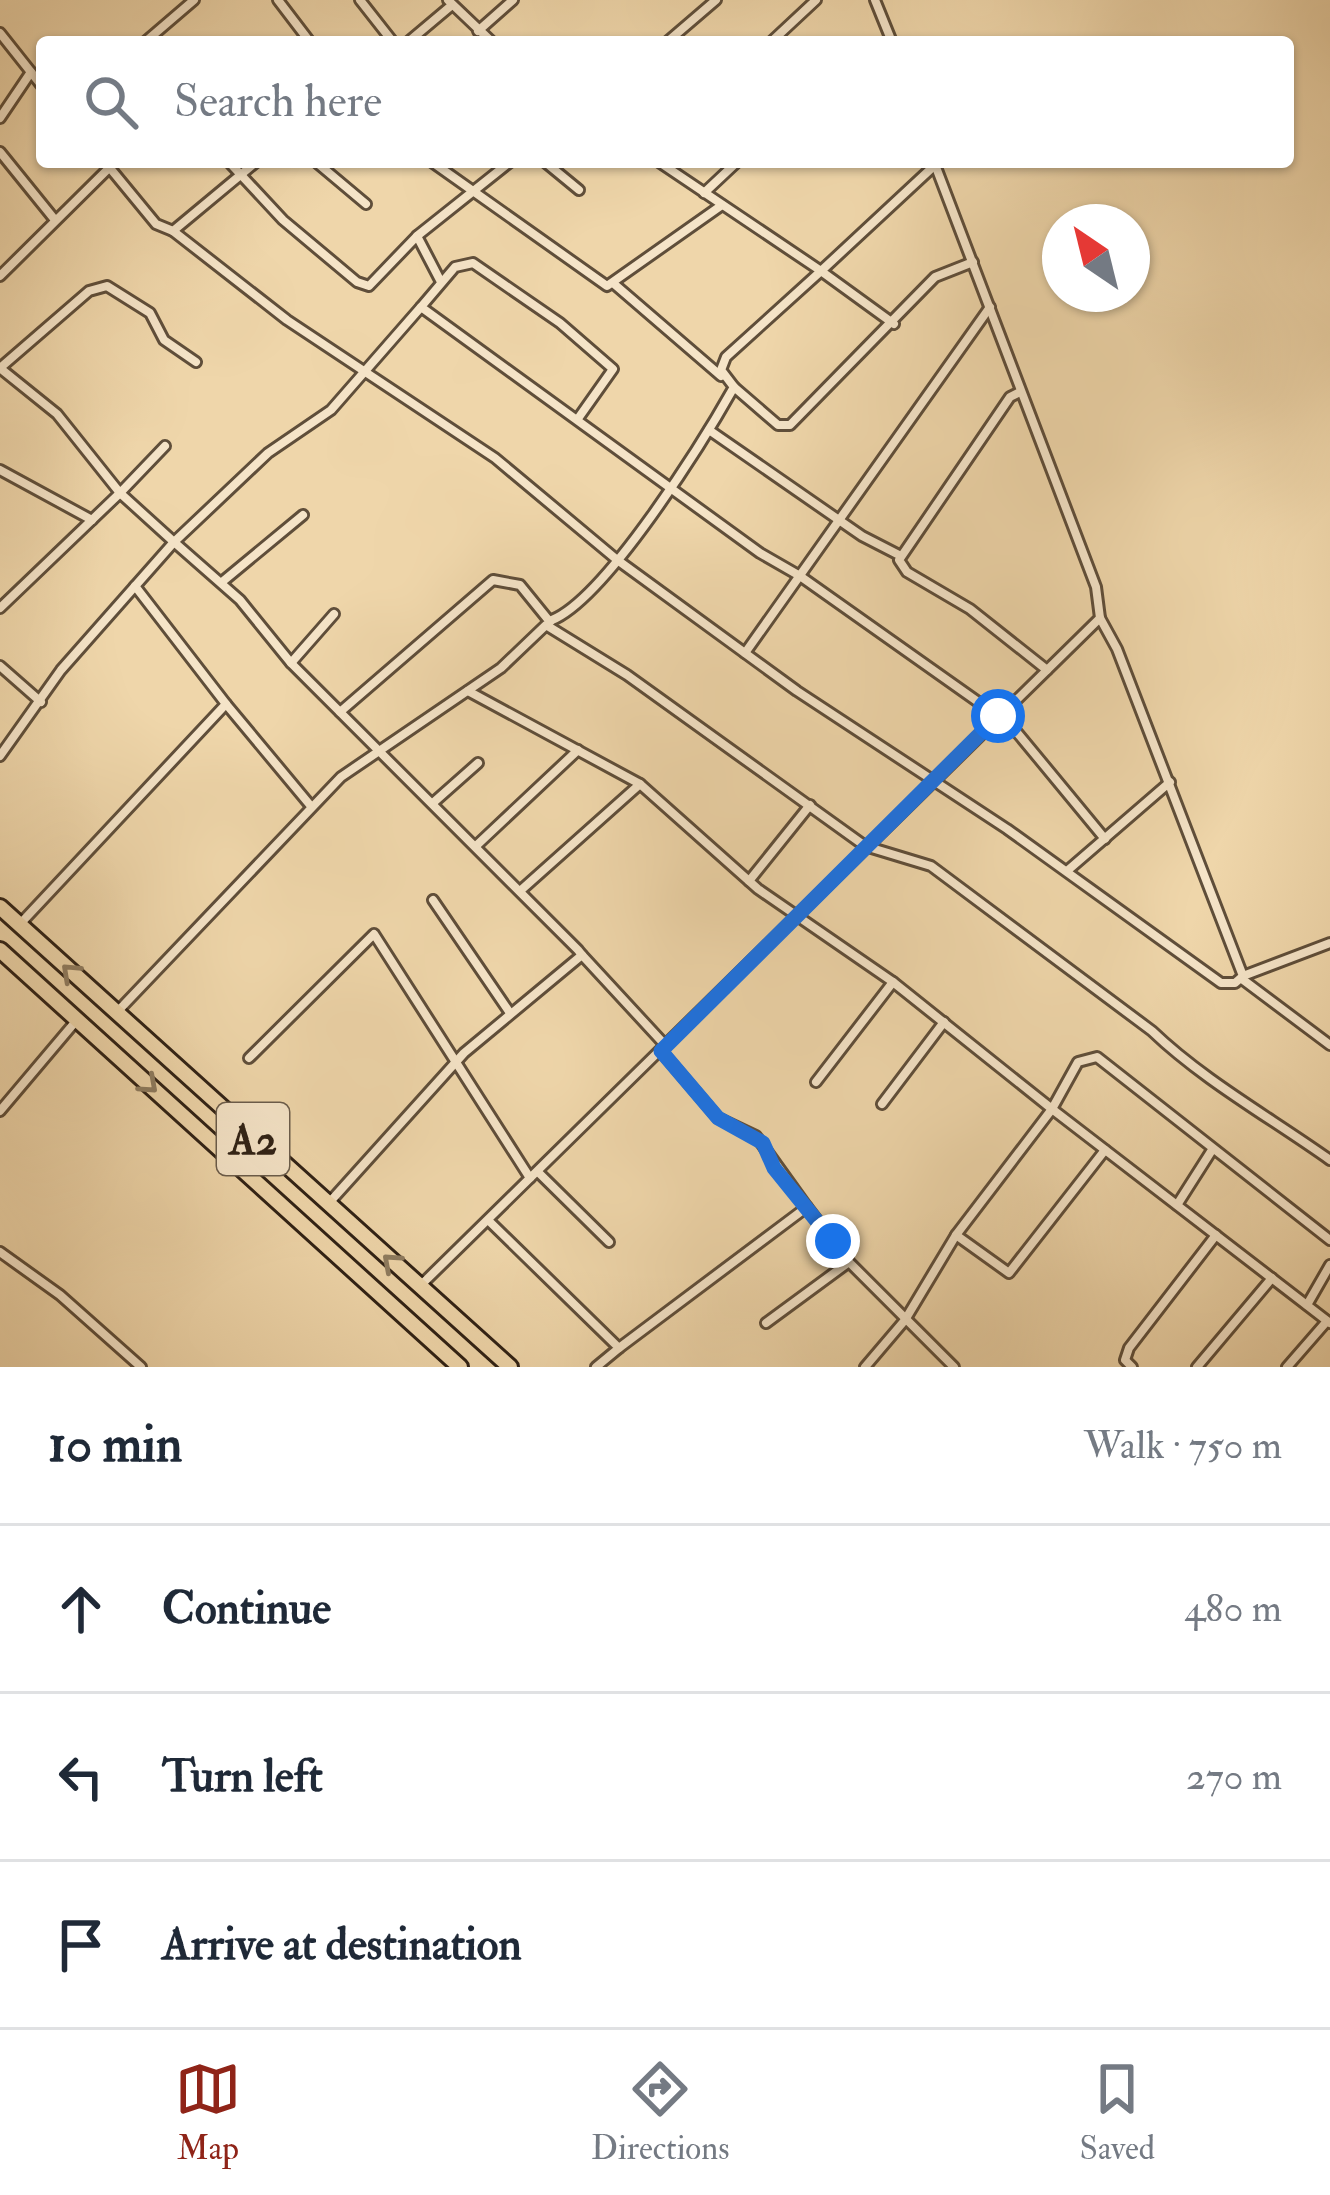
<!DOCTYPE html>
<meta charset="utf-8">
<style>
body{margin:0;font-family:"IM FELL Double Pica",serif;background:#f6f6f7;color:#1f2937}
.compass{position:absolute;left:1042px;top:204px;width:108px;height:108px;border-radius:50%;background:#fff;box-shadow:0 3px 9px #0004;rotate:325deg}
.stop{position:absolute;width:36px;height:36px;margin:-27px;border:9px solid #1a73e8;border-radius:50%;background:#fff}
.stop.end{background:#1a73e8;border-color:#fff;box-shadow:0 3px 12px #0008}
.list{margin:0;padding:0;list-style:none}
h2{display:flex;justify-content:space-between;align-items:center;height:156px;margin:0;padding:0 48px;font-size:51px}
h2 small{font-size:39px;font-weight:400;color:#747a83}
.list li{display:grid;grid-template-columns:78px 1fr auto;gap:36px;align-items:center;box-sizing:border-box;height:168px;padding:0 48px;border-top:3px solid #e0e1e3}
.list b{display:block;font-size:45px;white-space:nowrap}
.list em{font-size:39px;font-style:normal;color:#747a83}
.icon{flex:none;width:66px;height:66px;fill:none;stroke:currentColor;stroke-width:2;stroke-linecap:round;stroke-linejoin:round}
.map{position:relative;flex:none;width:1330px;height:1367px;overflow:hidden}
.search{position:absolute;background:#fff;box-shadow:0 3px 9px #0004;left:36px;right:36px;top:36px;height:132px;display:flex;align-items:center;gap:30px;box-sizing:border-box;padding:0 42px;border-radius:12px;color:#747a83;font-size:45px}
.sheet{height:660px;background:#fff}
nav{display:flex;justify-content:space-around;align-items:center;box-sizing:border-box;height:168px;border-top:3px solid #e0e1e3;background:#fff;font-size:33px;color:#747a83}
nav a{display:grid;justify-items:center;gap:6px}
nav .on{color:#8f2418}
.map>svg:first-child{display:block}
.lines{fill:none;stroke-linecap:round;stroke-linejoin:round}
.minor-casing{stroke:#5f4e3a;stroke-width:14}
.trunk-casing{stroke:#2f2115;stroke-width:20}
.minor{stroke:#f5e4c8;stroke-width:8}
.trunk{stroke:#efd6aa;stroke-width:14}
.oneway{stroke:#8f7c60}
.route{stroke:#1a73e8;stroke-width:15}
.labels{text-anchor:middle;stroke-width:9;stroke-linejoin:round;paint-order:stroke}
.shield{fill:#f5e4c8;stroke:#6a5c4b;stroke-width:3}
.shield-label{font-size:42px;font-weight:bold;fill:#2f2115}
</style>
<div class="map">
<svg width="1330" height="1367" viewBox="0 0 1330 1367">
<rect width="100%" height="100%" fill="#efd6aa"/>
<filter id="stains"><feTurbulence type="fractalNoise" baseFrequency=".00167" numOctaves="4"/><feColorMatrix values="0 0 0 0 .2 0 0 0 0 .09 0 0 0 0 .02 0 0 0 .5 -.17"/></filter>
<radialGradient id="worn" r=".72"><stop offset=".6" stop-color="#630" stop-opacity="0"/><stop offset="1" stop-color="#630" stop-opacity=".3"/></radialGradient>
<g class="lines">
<defs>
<g id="minor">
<polyline points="278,0 310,42"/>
<polyline points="360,0 393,42"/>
<polyline points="448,0 492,42"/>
<polyline points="875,0 892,42"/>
<polyline points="478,31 513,0"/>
<polyline points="0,33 42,86"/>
<polyline points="145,42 194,0"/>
<polyline points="408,42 452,5"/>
<polyline points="667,42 716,0"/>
<polyline points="771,42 816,0"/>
<polyline points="0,118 31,72"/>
<polyline points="0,152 55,220"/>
<polyline points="105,162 156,224 173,231 256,162"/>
<polyline points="229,162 283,220 357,282 369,286 417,236 510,162"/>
<polyline points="316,162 366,204"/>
<polyline points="432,162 607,286 722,205"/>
<polyline points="545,162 579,190"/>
<polyline points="659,162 821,271 935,165"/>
<polyline points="704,193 737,162"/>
<polyline points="173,231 287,320 495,458 616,559 797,691 1007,829 1221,983 1235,983 1243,976 1117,649 1100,618"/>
<polyline points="417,236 441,282"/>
<polyline points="0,276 109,168"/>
<polyline points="613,283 721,376"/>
<polyline points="0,368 89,291 107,286 150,313 164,340 196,362"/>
<polyline points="0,368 57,414 120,493 165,446"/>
<polyline points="734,387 778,425 790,425 935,277 973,262"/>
<polyline points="1020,392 1010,397 899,560 907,572 970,609 1047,670"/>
<polyline points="577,420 613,369 560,323 473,263 455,267 421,307 760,553 800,576 998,716"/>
<polyline points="709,430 862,536 899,555"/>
<polyline points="0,470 92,520"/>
<polyline points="222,582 303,515"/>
<polyline points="0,608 120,493 174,542 268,453 331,410 421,307"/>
<path d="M552,620C606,598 703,442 734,387L721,370L726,357L821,271L894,324"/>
<polyline points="745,653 990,307"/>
<polyline points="291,663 334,614"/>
<polyline points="0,666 41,702"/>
<polyline points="468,691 640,784 758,889 893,982 1052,1109 956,1235 905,1320 865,1367"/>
<polyline points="226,704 310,805"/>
<polyline points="340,712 493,580 520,585 550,622"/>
<polyline points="1001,713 1105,839"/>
<polyline points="0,756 61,670 174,542 240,600 291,663 578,950 582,955 464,1053 328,1204"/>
<polyline points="434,802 478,763"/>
<polyline points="477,845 578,750"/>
<polyline points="1067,871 1170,782"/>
<polyline points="749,881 810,805"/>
<polyline points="520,891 640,784"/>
<polyline points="433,900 510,1013"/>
<polyline points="20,924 226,704 135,586"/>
<polyline points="582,955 666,1046"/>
<polyline points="1243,976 1330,943"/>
<polyline points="1242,979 1330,1045"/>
<path d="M118,1011L341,777L501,668L546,625L627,675L865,846L931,866L1152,1031C1203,1080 1271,1118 1330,1160"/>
<polyline points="249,1058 374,934 530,1178"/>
<polyline points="816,1082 893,982"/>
<polyline points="882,1104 944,1022"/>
<polyline points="0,1111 76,1021"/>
<polyline points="538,1172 609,1242"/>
<polyline points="1177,1205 1212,1150"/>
<polyline points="807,1207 849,1262 954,1367"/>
<polyline points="489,1221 619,1348 596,1367"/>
<polyline points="956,1235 1009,1273 1105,1150"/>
<polyline points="1330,1240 1097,1057 1078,1062 1052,1109 1330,1323"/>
<polyline points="0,1252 60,1295 141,1367"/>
<polyline points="420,1286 1100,618 1096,587 934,162"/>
<polyline points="1307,1305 1330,1265"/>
<polyline points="766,1323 849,1262"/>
<polyline points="619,1348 807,1207 756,1136 718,1118 661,1051"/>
<polyline points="1132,1367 1125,1360 1129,1348 1216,1235"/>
<polyline points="1197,1367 1272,1278"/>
<polyline points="1287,1367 1327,1321"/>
</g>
<g id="trunk">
<polyline points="0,907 510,1367"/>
<polyline points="0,950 460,1367"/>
</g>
</defs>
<use href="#minor" class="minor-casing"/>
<use href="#trunk" class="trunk-casing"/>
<use href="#minor" class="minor"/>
<use href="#trunk" class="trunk"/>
</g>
<defs><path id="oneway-chevron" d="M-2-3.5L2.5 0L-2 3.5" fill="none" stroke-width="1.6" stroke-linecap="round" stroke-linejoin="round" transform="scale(3)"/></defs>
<g class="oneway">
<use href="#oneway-chevron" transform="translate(70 972) rotate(-137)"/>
<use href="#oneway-chevron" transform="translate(149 1085) rotate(42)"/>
<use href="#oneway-chevron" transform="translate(391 1262) rotate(-138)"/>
</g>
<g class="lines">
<polyline class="route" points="833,1241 774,1168 763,1143 718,1118 661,1051 998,716"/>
</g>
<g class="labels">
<rect class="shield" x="217" y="1103" width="72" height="72" rx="9"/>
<g class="shield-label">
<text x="253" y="1154">A2</text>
</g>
</g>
<rect width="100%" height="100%" filter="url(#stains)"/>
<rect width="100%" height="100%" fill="url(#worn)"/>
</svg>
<svg class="compass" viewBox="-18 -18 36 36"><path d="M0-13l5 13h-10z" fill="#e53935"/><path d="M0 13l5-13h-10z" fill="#747a83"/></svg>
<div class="stop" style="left:998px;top:716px"></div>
<div class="stop end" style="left:833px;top:1241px"></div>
<div class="search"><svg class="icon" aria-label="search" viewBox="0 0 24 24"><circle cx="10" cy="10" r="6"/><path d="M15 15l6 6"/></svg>Search here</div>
</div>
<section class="sheet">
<h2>10 min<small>Walk · 750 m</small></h2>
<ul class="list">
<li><svg class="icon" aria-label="ahead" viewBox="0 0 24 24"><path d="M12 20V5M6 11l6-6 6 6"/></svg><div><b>Continue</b></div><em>480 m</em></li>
<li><svg class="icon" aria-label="left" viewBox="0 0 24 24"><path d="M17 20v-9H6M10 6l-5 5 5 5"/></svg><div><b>Turn left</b></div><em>270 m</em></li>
<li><svg class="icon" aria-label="arrive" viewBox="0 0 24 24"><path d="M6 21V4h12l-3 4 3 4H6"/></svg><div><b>Arrive at destination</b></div></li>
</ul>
</section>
<nav>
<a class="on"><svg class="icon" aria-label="map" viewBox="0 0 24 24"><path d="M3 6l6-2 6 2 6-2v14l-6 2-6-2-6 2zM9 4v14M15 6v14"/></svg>Map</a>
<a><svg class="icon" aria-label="directions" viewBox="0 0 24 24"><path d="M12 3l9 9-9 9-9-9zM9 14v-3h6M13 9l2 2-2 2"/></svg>Directions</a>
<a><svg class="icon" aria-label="saved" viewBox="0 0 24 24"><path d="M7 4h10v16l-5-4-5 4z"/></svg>Saved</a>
</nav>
